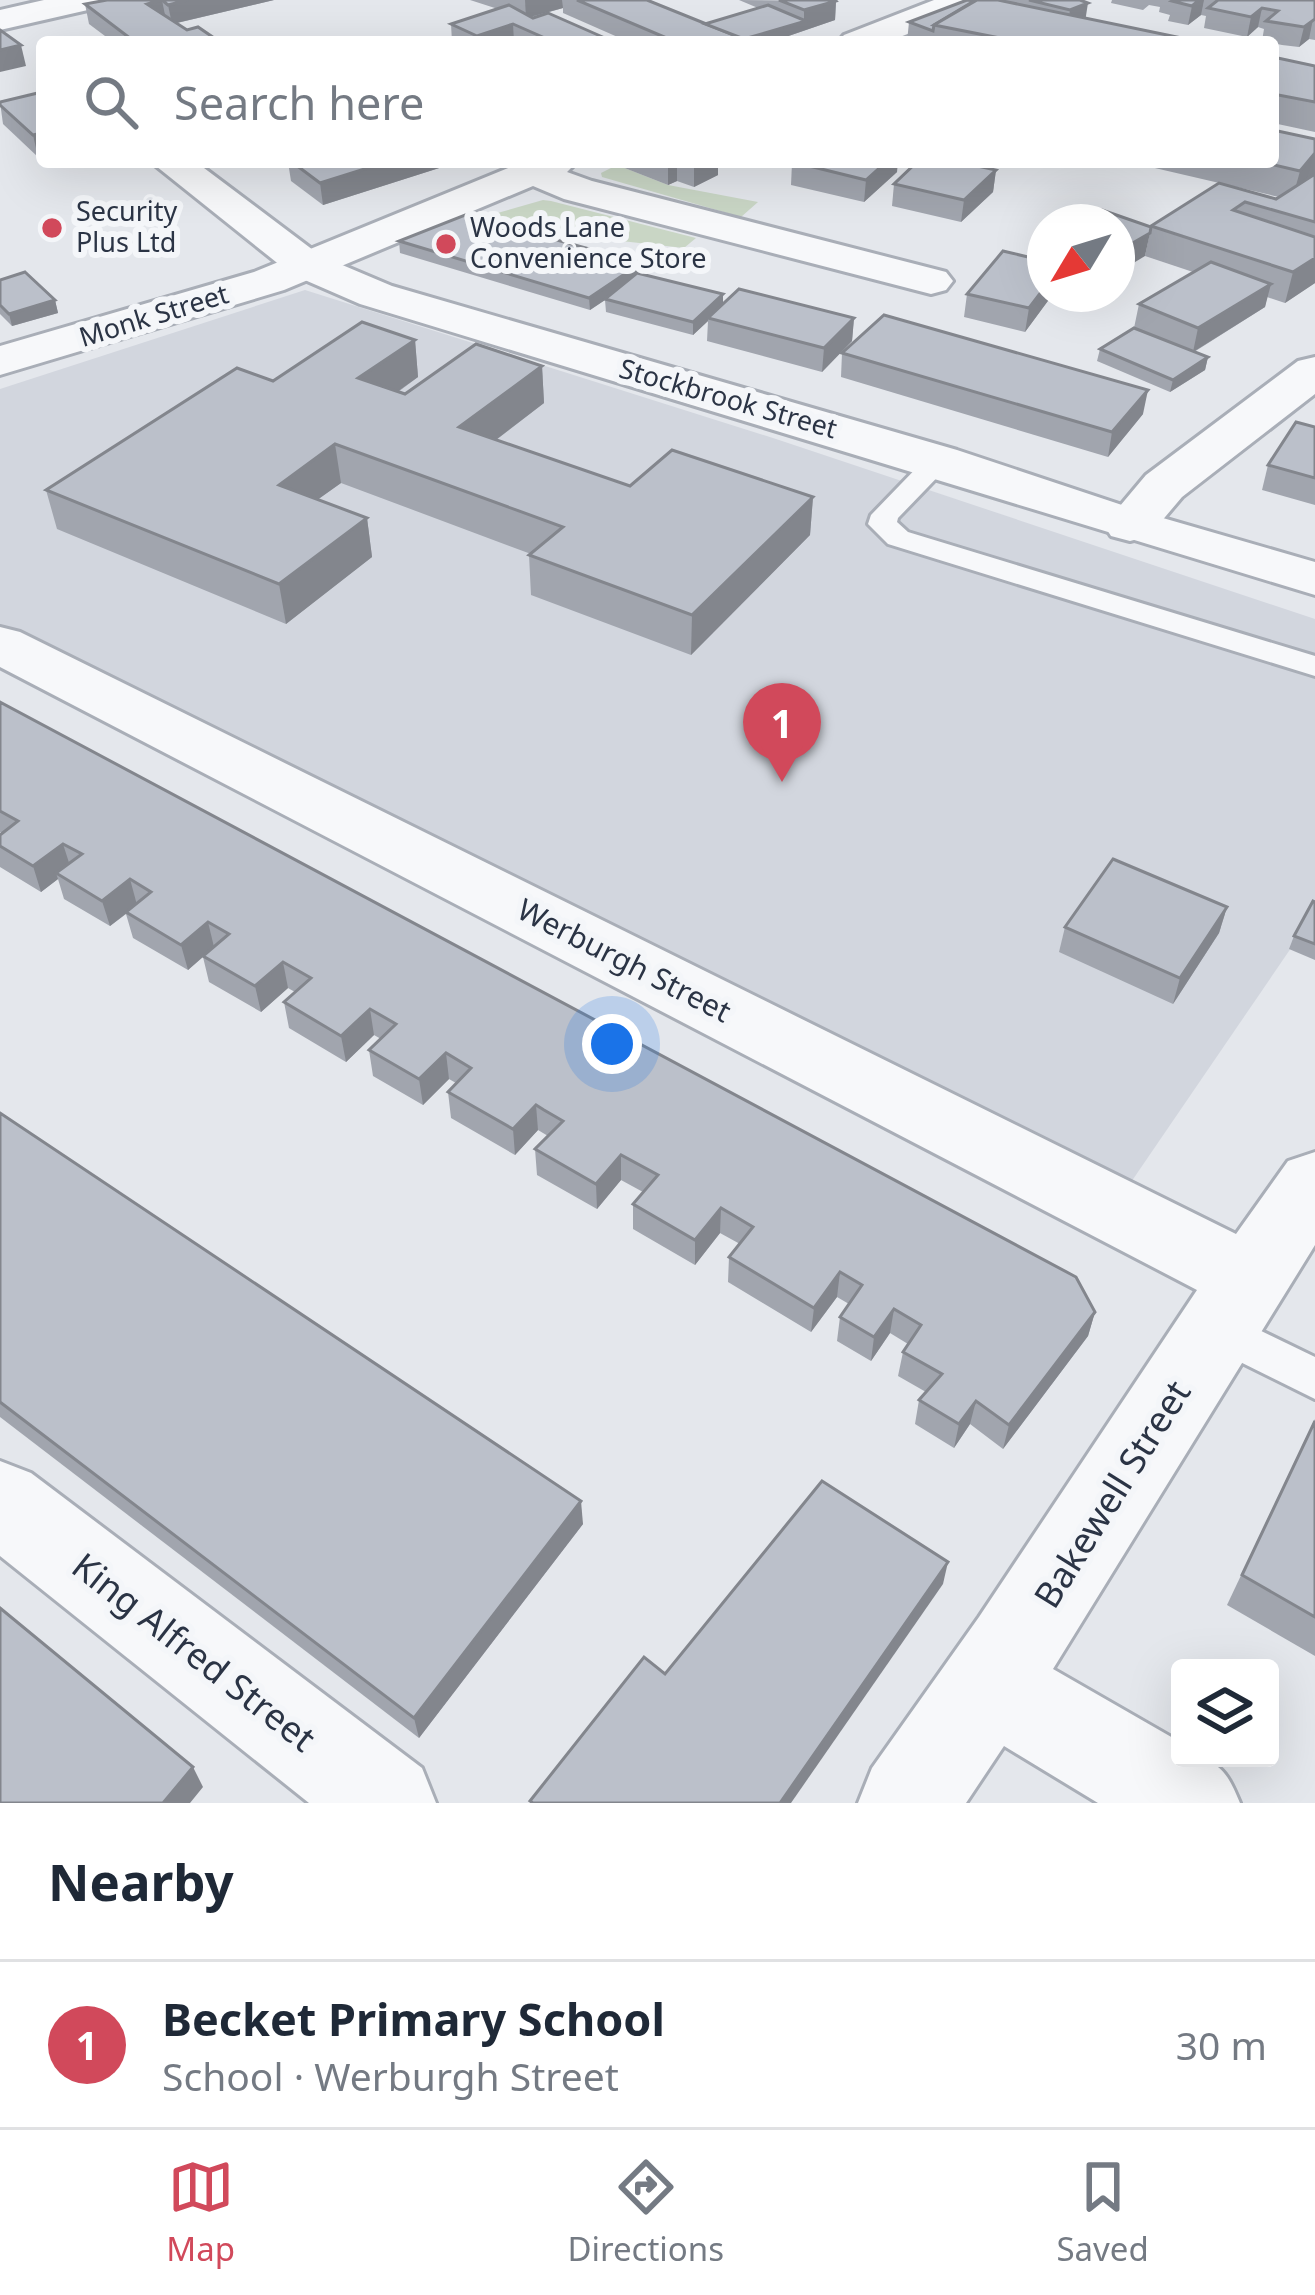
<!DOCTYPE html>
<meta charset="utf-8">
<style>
body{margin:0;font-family:"Noto Sans",sans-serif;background:#f6f6f7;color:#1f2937}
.controls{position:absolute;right:36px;bottom:36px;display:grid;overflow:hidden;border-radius:12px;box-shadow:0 12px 48px #0002}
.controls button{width:108px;height:108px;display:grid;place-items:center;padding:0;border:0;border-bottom:3px solid #e0e1e3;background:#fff;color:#1f2937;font:60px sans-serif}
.compass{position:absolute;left:1027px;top:204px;width:108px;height:108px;border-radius:50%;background:#fff;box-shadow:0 12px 48px #0002;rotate:232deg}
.you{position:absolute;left:612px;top:1044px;width:42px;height:42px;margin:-30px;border:9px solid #fff;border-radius:50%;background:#1a73e8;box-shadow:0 0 0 18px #1a73e833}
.badge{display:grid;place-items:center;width:78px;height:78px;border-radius:50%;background:#d1495b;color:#fff;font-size:39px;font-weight:700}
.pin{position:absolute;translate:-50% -99px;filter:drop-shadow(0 3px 6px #0008)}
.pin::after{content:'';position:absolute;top:63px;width:42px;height:36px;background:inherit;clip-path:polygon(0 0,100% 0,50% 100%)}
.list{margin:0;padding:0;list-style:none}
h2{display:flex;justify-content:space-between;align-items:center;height:156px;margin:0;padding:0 48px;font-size:51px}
h2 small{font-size:39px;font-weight:400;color:#747a83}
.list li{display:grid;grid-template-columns:78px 1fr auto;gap:36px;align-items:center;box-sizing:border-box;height:168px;padding:0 48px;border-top:3px solid #e0e1e3}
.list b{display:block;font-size:45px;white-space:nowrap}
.list p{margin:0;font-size:39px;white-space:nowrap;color:#747a83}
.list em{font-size:39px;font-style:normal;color:#747a83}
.icon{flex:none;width:66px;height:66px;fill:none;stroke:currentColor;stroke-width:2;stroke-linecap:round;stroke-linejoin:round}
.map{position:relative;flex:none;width:1315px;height:1803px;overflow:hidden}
.search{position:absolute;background:#fff;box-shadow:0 12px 48px #0002;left:36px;right:36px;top:36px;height:132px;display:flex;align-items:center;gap:30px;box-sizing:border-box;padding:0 42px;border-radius:12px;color:#747a83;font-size:45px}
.sheet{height:324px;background:#fff}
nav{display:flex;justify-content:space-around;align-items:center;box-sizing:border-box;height:168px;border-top:3px solid #e0e1e3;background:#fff;font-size:33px;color:#747a83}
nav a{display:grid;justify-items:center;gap:6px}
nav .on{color:#d1495b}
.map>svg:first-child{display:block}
.built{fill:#d2d6de}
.green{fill:#c9d6c5}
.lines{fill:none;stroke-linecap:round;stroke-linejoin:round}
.service-casing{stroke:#a9aeb7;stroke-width:6}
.minor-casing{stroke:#a9aeb7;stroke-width:6}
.tertiary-casing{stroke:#a9aeb7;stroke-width:6}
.service{fill:#f7f8fa;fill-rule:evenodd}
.minor{fill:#f7f8fa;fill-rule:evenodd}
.tertiary{fill:#f7f8fa;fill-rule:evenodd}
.wall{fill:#a1a5ae}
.shaded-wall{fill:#83868d}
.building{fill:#bbc0ca;stroke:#83868d;stroke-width:3}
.poi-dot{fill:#d1495b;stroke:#f4f6f9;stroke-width:4.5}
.labels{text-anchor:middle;stroke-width:12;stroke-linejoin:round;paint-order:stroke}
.far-poi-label{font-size:27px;fill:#2b3445;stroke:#f4f6f9;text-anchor:start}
.far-street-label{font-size:27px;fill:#2b3445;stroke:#f4f6f9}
.street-label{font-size:30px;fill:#2b3445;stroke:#f4f6f9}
.near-street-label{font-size:36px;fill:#2b3445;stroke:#f4f6f9}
</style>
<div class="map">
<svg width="1315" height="1803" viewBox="0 0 1315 1803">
<rect width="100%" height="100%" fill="#e4e7ec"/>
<polygon class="built" points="305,290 776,439 1315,619 1315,913 1099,1229 0,650 0,389"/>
<g class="green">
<polygon points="617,165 668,185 758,202 741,217 602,177 601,173"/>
<polygon points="543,200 551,201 696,238 684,248 550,233 494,214"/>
</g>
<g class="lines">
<defs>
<g id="service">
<polygon points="939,453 953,461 898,518 897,522 908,532 1315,656 1315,676 888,544 868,524 871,515 929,455"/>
<polygon points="1216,1309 1315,1357 1315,1399 1200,1342 1194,1328 1200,1314"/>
</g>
<g id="minor">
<polygon points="934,0 982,0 977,7 887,42 838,42 844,35"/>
<polygon points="523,162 577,162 567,172 592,181 946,272 953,281 946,290 931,294 564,199 533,186 284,290 0,375 0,346 254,272"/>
<polygon points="1315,357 1315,394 1182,497 1149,536 1130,541 1111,536 1104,525 1146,475 1298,361"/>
<path d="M0,627L20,632L1236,1234L1288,1161L1315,1152V1245L1053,1669L1180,1742V1758C1218,1758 1226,1769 1240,1803H1098L1004,1746L966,1803H858L872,1768L979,1617L1197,1290L0,667Z"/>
<polygon points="0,1461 31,1473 422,1768 436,1803 309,1803 0,1556"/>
</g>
<g id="tertiary">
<polygon points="44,0 106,0 101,7 0,30 0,10"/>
<polygon points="151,162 196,162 321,256 392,286 957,450 1149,514 1315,562 1315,595 360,304 291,274"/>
</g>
</defs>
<use href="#service" class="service-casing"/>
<use href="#minor" class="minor-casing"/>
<use href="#tertiary" class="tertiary-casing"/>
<use href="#service" class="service"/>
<use href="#minor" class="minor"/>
<use href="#tertiary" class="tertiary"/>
</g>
<g class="wall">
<polygon points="107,0 274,0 177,23 187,30 220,42 113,42 89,24 85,4"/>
<polygon points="470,0 647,0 705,24 758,8 739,0 836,1 835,20 771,42 629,42 563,13 563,8 532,17 614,42 452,42 451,24 498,9"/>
<polygon points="977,0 1080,0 1086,18 1201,42 907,42 909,22"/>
<polygon points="1112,0 1315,0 1315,40 1309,39 1299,47 1282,45 1262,41 1264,29 1258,27 1247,37 1204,28 1206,16 1201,15 1188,25 1168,21 1170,15 1159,12 1160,7 1149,5 1143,10 1111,3"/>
<polygon points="1273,57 1315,66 1315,132 1273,123"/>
<polygon points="42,92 38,157 3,124 0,102"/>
<polygon points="288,162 458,162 323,205 291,181"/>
<polygon points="617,162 718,162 718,175 694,187 677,181 668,185 617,165"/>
<polygon points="1129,162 1273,162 1315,174 1315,283 1285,303 1267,297 1265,307 1194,352 1208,357 1205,370 1170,392 1097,361 1100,349 1134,328 1139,304 1193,272 1145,256 1151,227 1219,183 1276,199 1279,197"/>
<polygon points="792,163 897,172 864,202 791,185"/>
<polygon points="996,170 993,192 961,222 892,206 894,184"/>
<polygon points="399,241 641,263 641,274 723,304 854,318 852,341 822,372 707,341 708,321 693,335 606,312 605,300 590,310 400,253"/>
<polygon points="1045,242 1045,294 1053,294 1025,332 964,317 967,294 1040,260 1042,243"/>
<polygon points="0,280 55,300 58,313 12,326 0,314"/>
<polygon points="415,340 418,377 398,392 405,394 542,366 544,403 496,440 630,486 813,497 810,535 691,655 531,595 529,555 531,554 341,483 318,499 367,518 372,557 286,624 57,529 46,490 273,381"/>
<polygon points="842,353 1143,414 1108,457 841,377"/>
<polygon points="1315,427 1315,505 1262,490 1268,465"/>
<polygon points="0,702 1095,1312 1088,1336 1003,1449 970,1424 954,1448 915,1424 919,1400 926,1392 898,1376 903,1352 908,1344 890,1333 871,1361 837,1341 840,1317 849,1304 837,1297 811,1332 728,1282 729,1257 740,1244 720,1233 695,1265 633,1229 633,1204 643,1192 621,1180 597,1209 537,1175 535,1149 548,1136 538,1130 515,1155 451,1118 448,1092 456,1083 449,1079 423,1105 373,1076 369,1050 381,1039 374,1035 346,1062 289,1028 284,1002 295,992 288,988 261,1012 209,982 203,957 188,970 133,938 126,914 110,926 64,899 58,879 41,892 0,867 0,835 2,833 0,832"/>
<polygon points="1315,902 1315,960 1289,949 1294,936"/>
<polygon points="1227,907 1219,933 1173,1004 1059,952 1065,927"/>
<polygon points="0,1113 583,1524 419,1738 0,1417"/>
<polygon points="1315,1419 1315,1656 1227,1605"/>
</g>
<g class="shaded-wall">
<polygon points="162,0 166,20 147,4"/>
<polygon points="188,0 274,0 172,24 168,5"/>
<polygon points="525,0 562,0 563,8 526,18"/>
<polygon points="1199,0 1204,0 1201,15 1188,25 1192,6"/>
<polygon points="836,1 835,20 771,42 740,42 804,21 804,10"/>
<polygon points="1088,3 1085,22 1067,30 1070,10"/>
<polygon points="1262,8 1258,27 1247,37 1251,17"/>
<polygon points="1313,19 1309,39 1299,47 1304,27"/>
<polygon points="513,24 514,42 478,42 477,36"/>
<polygon points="21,45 26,66 0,72 0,50"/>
<polygon points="42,133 42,156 38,157 33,135"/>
<polygon points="1315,153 1315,173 1292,200 1300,171"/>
<polygon points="387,162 458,162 323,205 320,183"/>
<polygon points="671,162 677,162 677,181 668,185 668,163"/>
<polygon points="700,162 718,162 718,175 694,187 694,165"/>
<polygon points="886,162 898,162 897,172 864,202 866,180"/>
<polygon points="996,170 993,192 961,222 964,200"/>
<polygon points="1150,233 1145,256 1117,273 1117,252"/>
<polygon points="1315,258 1315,283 1285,303 1293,272"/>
<polygon points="641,263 641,276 590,310 589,298"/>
<polygon points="1271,284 1265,307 1193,352 1198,328"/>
<polygon points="1045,287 1045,294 1053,294 1025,332 1029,308"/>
<polygon points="723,294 723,307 708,318 708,321 693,335 693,322"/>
<polygon points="55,300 58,313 12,326 9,314"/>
<polygon points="854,318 852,341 822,372 824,348"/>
<polygon points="415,340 418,377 363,416 358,378"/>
<polygon points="1208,357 1205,370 1170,392 1173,380"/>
<polygon points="542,366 544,403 463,465 459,427"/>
<polygon points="1148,390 1143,414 1108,457 1112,432"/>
<polygon points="335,444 341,483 285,523 279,485"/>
<polygon points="813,497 810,535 691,655 692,615"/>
<polygon points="367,518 372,557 286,624 279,584"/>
<polygon points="63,844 71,869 56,873 58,879 41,892 33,866"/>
<polygon points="130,879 137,905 110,926 102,901"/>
<polygon points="1227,907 1219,933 1173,1004 1180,978"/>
<polygon points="208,922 214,947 188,970 181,945"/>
<polygon points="283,962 288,988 261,1012 255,986"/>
<polygon points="370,1009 374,1035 346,1062 341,1036"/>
<polygon points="446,1053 449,1079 423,1105 419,1079"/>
<polygon points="536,1105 538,1130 515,1155 513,1129"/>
<polygon points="621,1155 621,1180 597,1209 596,1184"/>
<polygon points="721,1208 720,1233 695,1265 695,1240"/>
<polygon points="840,1272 837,1297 811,1332 814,1308"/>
<polygon points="894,1309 890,1333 871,1361 874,1337"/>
<polygon points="1095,1312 1088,1336 1003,1449 1009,1425"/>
<polygon points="976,1401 970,1424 954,1448 959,1424"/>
<polygon points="581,1501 583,1524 419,1738 414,1718"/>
<polygon points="948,1562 943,1584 791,1803 780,1803"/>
<polygon points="193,1767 203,1787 190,1803 163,1803"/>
</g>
<g class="building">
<polygon points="107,0 188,0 168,5 162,0 147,4 187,30 198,27 220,42 135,42 85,4"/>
<polygon points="577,0 647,0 751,42 676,42"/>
<polygon points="779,0 835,0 836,1 804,10"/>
<polygon points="967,0 974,1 934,25 933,31 909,22"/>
<polygon points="977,0 998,0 1201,42 1020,42 934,25"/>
<polygon points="1029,0 1080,0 1088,3 1070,10"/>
<polygon points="1174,0 1199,0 1192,6 1172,1"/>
<polygon points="1218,0 1315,0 1315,19 1304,27 1266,21 1278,11 1262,8 1251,17 1208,8"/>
<polygon points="509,5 533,18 548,13 614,42 554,42 513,24 477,36 451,24"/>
<polygon points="768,5 806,21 744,39 705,24"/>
<polygon points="0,30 21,45 0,50"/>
<polygon points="1273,57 1315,66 1315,102 1273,94"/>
<polygon points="42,92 42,133 33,135 0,105 0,102"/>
<polygon points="1273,130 1315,139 1315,153 1300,171 1261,162 1273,162"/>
<polygon points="292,162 387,162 320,183"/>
<polygon points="793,162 886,162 866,180"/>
<polygon points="917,162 959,162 996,170 964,200 894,184"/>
<polygon points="1315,174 1315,222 1245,202 1233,210 1315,237 1315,258 1293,272 1151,226 1219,183 1276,199"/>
<polygon points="1102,210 1151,227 1150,233 1117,252 1117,222 1080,222"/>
<polygon points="465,215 641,263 589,298 399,241"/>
<polygon points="1003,251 1045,261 1045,287 1029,308 967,294"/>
<polygon points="1211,262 1271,284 1198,328 1139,304"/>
<polygon points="25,272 55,300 9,314 0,305 0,280"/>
<polygon points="637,273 723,294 693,322 605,299"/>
<polygon points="739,289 854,318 824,348 708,318"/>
<polygon points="884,315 1148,390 1112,432 842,353"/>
<polygon points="362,322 415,340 358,378 405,394 476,344 542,366 459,427 630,486 672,450 813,497 692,615 529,555 563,527 335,444 279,485 367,518 279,584 46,490 237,368 273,381"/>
<polygon points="1134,328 1208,357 1173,380 1100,349"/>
<polygon points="1296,422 1315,427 1315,478 1268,465"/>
<polygon points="0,702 1076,1277 1095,1312 1009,1425 976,1401 959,1424 919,1400 942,1374 903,1352 921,1325 894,1309 874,1337 840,1317 862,1285 840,1272 814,1308 729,1257 753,1227 738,1218 721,1208 695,1240 633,1204 658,1175 621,1155 596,1184 535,1149 563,1121 544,1110 536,1105 513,1129 448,1092 471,1068 446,1053 419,1079 369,1050 396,1024 370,1009 341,1036 284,1002 311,978 283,962 255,986 203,956 229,934 208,922 181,945 126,912 151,892 130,879 102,901 56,873 82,854 63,844 33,866 0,846 0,835 18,821 0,811"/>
<polygon points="1113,859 1227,907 1180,978 1065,927"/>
<polygon points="1313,901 1315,902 1315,944 1294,936"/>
<polygon points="0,1113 581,1501 414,1718 0,1402"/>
<polygon points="1315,1421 1315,1617 1242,1575"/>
<polygon points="822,1481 948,1562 780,1803 533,1803 530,1801 644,1657 665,1674"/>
<polygon points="0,1608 193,1767 163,1803 0,1803"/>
</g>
<g class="poi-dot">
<circle cx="52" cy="228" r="12"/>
<circle cx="446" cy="244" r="12"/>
</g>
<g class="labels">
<g class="far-poi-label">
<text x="76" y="221">Security<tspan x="76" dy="31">Plus Ltd</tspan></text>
<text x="470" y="237">Woods Lane<tspan x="470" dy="31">Convenience Store</tspan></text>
</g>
<g class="far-street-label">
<text transform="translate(154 316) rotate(-17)" y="9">Monk Street</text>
<text transform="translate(728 399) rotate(16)" y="9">Stockbrook Street</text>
</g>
<g class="street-label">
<text transform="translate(624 961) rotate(27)" y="10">Werburgh Street</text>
</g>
<g class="near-street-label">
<text transform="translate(1112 1494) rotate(-58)" y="13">Bakewell Street</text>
<text transform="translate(194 1652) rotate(38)" y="13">King Alfred Street</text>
</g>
</g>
</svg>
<div class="controls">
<button><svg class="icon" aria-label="layers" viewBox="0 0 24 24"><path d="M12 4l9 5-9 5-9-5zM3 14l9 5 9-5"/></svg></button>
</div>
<svg class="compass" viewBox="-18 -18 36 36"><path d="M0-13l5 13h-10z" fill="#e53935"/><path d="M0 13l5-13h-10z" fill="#747a83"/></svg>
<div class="you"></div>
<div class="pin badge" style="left:782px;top:782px">1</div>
<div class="search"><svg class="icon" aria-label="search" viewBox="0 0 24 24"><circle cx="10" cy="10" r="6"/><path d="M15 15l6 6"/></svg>Search here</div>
</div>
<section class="sheet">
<h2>Nearby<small></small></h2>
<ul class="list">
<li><span class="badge">1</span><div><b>Becket Primary School</b><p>School · Werburgh Street</p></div><em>30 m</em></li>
</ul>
</section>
<nav>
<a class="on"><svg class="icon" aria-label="map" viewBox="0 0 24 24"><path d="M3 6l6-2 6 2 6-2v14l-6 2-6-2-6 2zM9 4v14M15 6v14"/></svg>Map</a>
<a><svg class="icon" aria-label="directions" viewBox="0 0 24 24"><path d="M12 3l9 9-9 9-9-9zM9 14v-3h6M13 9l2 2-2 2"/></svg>Directions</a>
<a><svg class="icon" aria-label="saved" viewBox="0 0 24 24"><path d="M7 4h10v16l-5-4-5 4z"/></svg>Saved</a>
</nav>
